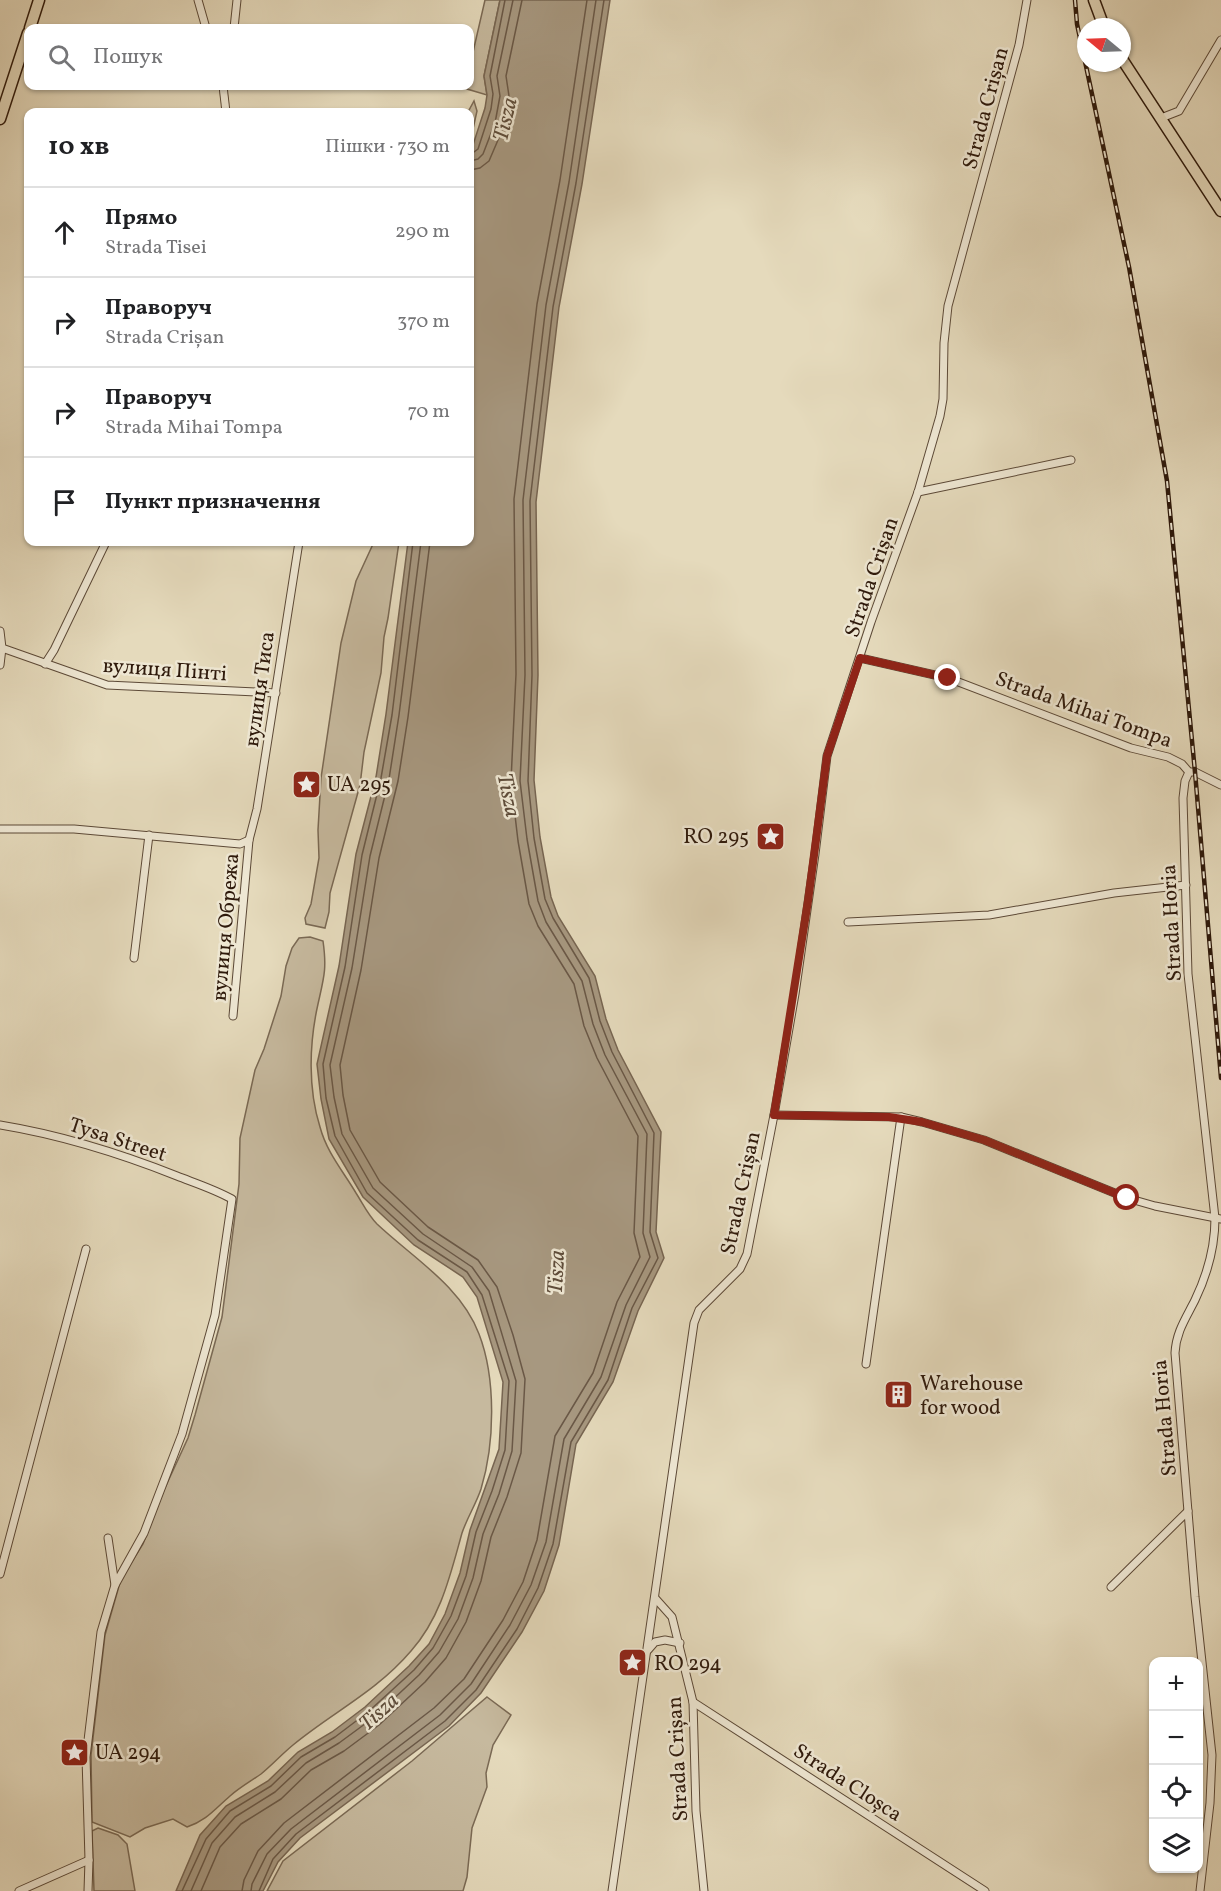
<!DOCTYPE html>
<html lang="uk">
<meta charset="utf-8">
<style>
body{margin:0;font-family:Vollkorn,serif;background:#f6f6f6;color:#202124}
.controls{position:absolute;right:18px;bottom:18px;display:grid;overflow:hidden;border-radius:12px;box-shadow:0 2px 4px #0004}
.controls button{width:54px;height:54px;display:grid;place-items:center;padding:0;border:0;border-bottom:2px solid #e0e0e0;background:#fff;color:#202124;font:30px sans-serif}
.compass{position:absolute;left:1077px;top:18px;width:54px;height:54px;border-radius:50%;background:#fff;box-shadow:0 2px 4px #0004;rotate:289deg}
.stop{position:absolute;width:18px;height:18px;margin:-14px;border:4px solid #8f2418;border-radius:50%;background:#fff}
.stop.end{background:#8f2418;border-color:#fff;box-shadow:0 2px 6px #0008}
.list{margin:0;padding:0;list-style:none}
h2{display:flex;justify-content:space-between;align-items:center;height:78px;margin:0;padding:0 24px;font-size:26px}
h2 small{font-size:20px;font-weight:400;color:#757577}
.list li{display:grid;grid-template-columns:39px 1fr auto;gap:18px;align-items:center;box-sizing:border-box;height:90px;padding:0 24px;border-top:2px solid #e0e0e0}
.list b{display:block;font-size:22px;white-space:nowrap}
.list p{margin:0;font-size:20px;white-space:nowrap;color:#757577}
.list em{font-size:20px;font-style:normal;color:#757577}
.icon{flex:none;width:33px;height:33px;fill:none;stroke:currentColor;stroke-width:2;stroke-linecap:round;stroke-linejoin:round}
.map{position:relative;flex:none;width:1221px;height:1891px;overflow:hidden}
.search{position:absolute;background:#fff;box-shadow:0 2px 4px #0004;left:24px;top:24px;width:450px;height:66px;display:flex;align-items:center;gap:15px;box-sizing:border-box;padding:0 21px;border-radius:12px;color:#757577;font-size:22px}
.panel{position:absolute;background:#fff;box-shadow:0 2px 4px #0004;left:24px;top:108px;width:450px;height:438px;border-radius:12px}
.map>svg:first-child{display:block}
.green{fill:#c6b99e;stroke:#7a6954;stroke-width:1.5}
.water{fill:#a79880;stroke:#776551;stroke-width:1.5}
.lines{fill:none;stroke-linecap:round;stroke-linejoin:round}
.shore{stroke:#6a5846;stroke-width:1.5}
.minor-casing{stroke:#5c4937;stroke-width:9}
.primary-casing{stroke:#2e190b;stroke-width:13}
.minor{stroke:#eee7d3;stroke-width:7}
.primary{stroke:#e5dabc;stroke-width:10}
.rail-casing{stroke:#2e190b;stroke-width:4.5}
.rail{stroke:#eee7d3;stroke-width:2;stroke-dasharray:7;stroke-linecap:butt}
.route{stroke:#8f2418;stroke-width:8}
.labels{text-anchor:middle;stroke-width:5;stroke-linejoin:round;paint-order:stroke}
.street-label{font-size:21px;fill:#2e190b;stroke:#eee7d3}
.poi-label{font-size:21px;fill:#2e190b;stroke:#eee7d3;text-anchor:start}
.water-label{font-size:22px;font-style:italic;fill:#5e4c3a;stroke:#eee7d3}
</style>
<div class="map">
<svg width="1221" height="1891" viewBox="0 0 1221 1891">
<rect width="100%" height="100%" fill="#e5dabc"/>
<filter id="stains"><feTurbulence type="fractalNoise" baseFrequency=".00333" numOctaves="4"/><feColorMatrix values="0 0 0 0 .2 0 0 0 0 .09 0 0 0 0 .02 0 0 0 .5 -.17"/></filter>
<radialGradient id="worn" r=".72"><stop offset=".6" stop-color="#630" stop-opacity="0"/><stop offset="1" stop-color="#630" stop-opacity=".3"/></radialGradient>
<g class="green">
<polygon points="485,0 500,0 484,76 487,95 467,89 465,86 470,86 470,65"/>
<polygon points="474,101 477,111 470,142 470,112 468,112"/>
<polygon points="374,542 399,542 388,618 384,637 381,673 364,752 360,785 330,893 329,912 325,928 306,924 305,918 311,904 319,858 318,830 321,778 341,643 356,581"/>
<path d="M310,937L323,941C327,969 324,977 318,1004C309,1044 308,1089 320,1127C327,1153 343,1171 356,1193C363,1204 368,1215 377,1224C413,1258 461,1286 479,1334C496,1378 495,1443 481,1489C476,1504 467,1518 462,1533C450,1576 441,1617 411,1651C376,1692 333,1712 293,1745C282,1754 272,1765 261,1774C251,1781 239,1788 230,1796C215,1809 206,1821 187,1827L173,1819L145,1828L130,1837L92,1822L91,1755L105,1635L121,1579L143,1544L164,1490L188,1438L195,1415L222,1317L239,1184L240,1138L255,1070L264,1049L281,996L286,966L292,948L299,938Z"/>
<polygon points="487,1697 511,1715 493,1745 486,1773 487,1787 472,1828 467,1877 463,1891 267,1891 283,1861 412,1761"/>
<polygon points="98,1828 118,1835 127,1844 135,1891 94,1891 92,1831"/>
</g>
<polygon class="water" points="500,0 610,0 582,184 559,307 536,502 538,675 534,780 540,837 551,897 558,916 595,976 606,1019 618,1050 661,1132 656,1232 664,1258 638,1311 613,1382 576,1444 559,1545 544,1591 522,1632 481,1693 449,1726 300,1838 278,1862 263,1891 176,1891 200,1835 226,1806 268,1781 298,1752 332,1732 365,1707 409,1666 429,1644 445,1614 460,1573 470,1530 499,1449 503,1382 477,1297 463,1277 414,1245 363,1197 329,1139 321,1099 317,1064 339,966 356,854 376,777 386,714 408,542 470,542 470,154 485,108 487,95 484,76"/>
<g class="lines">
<g class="shore">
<polyline points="470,153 474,152 478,149 491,109 493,94 490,76 505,0"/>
<polyline points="470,161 478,159 483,154 495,123 500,96 497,76 513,0"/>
<polyline points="470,170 480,168 489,161 504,126 509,96 506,76 522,0"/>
<polyline points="182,1891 206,1839 230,1811 271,1786 301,1757 335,1737 368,1712 414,1670 433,1648 451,1616 466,1576 476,1532 492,1491 505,1450 509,1381 482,1295 467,1272 418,1240 367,1193 335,1136 326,1098 323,1064 345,967 362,855 381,778 392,715 413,542"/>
<polyline points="191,1891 212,1843 235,1817 275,1792 306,1763 339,1743 373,1718 419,1675 439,1652 458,1619 473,1578 483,1534 499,1494 512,1451 516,1381 489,1291 472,1267 423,1234 373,1188 342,1134 334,1097 330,1065 352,968 370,856 389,779 399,715 421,542"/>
<polyline points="201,1891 220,1847 241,1824 281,1799 311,1770 344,1751 379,1725 425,1682 446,1658 466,1622 481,1581 491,1537 507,1497 521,1453 525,1379 513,1335 497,1287 478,1260 428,1227 380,1182 350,1130 343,1095 340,1065 361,970 379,858 398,781 408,717 430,542"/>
<polyline points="242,1891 244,1880 258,1851 284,1823 434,1708 464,1679 503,1620 523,1582 537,1540 555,1436 593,1373 617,1302 640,1257 634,1233 638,1136 597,1058 584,1026 574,984 538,926 529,904 518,841 511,781 516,674 514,499 537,304 560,180 587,0"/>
<polyline points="251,1891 252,1884 267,1854 291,1829 440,1715 471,1684 510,1625 531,1585 546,1542 564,1439 601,1377 626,1305 650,1257 643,1233 647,1134 605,1055 593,1024 582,981 546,922 538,901 527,839 520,781 525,675 523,500 546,305 569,182 596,0"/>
<polyline points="259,1891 273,1859 296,1834 445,1721 476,1690 517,1629 538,1588 553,1544 571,1442 608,1380 632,1308 658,1258 650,1232 654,1133 612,1052 600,1021 589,978 553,918 545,899 534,838 528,781 532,675 530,501 553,307 576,183 604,0"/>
</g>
<defs>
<g id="minor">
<polyline points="198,0 206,28"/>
<polyline points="234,28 237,0"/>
<polyline points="223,86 226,112"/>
<polyline points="1161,118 1179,111 1221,40"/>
<polyline points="918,492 1071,460"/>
<polyline points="0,631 2,648 107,685 276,693"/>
<polyline points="860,658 948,678 1131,748 1168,757 1182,764 1189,772 1195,772 1221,785"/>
<polyline points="45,664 54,650 106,542"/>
<polyline points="0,665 2,648"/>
<path d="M1189,772L1185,781L1183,798L1188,974L1215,1218C1215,1248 1208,1273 1195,1300C1186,1318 1176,1332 1175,1353L1195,1597L1212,1755L1210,1803L1200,1891"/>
<polyline points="0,829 74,829 240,844 249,840"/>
<polyline points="848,922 989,915 1114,893 1186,885"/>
<polyline points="134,958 149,835"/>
<polyline points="233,1016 249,840 257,809 299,542"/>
<polyline points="774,1115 901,1117 922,1122 984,1140 1127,1198 1155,1206 1221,1219"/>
<path d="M0,1125C61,1135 119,1153 177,1176C195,1183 214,1189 232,1199L215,1315L182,1434L144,1533L115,1585L101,1632L86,1757L89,1860L88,1891"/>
<polyline points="866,1364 901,1117"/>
<polyline points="108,1538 115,1585"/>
<polyline points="0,1574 86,1249"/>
<polyline points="1111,1587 1188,1511"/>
<polyline points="655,1598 672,1617 693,1702 696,1811 704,1891"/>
<polyline points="648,1650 655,1642 665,1640 680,1643"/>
<polyline points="693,1702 985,1891"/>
<polyline points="19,1891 89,1860"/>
<polyline points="612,1891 694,1323 699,1310 740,1269 747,1254 774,1115 795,994 815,854 827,756 871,622 918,492 940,416 943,399 944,343 948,306 1019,45 1027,0"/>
</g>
<g id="primary">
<polyline points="1094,0 1104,27"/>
<polyline points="30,28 39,0"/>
<polyline points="1122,59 1221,211"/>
<polyline points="0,119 28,33"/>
</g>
</defs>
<use href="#minor" class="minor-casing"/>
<use href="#primary" class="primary-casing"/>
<use href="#minor" class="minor"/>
<use href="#primary" class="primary"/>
<defs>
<polyline id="rail" points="1075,0 1077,24 1129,267 1167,481 1195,772 1221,1078"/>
</defs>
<use href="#rail" class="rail-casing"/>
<use href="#rail" class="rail"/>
</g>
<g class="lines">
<polyline class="route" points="948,678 860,658 827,756 808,901 774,1115 889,1117 922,1122 984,1140 1127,1198"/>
</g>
<defs>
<symbol id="sight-square" viewBox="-11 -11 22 22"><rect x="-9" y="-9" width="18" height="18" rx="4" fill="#8f2418" stroke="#eee7d3"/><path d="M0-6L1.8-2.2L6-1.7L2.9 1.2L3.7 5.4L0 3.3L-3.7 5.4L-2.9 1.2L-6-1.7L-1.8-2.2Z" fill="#fff"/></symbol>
<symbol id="building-square" viewBox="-11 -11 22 22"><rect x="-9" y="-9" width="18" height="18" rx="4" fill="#8f2418" stroke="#eee7d3"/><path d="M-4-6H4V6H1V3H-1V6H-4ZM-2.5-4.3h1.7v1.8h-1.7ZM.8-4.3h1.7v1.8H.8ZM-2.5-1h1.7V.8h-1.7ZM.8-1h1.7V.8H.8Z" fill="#fff"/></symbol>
</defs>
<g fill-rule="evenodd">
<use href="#sight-square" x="290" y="768" width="33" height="33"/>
<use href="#sight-square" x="754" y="820" width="33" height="33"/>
<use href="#building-square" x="882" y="1378" width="33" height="33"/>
<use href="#sight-square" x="616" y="1646" width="33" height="33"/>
<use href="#sight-square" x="58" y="1736" width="33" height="33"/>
</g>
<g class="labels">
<g class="street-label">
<text transform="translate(985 108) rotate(-75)" y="7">Strada Crișan</text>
<text transform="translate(871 577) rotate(-71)" y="7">Strada Crișan</text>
<text transform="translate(165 669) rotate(4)" y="7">вулиця Пінті</text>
<text transform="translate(259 689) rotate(-82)" y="7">вулиця Тиса</text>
<text transform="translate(1084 709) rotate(20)" y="7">Strada Mihai Tompa</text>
<text transform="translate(1171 923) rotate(-93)" y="7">Strada Horia</text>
<text transform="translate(225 927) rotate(-85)" y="7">вулиця Обрежа</text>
<text transform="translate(118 1139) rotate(18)" y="7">Tysa Street</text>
<text transform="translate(740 1193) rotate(-78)" y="7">Strada Crișan</text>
<text transform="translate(1164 1418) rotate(-95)" y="7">Strada Horia</text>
<text transform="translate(677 1759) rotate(-93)" y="7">Strada Crișan</text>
<text transform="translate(848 1782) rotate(33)" y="7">Strada Cloșca</text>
</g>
<g class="poi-label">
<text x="327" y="791">UA 295</text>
<text x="749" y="843" text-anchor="end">RO 295</text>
<text x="920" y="1390">Warehouse<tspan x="920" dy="24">for wood</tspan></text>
<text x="654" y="1670">RO 294</text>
<text x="95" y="1759">UA 294</text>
</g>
<g class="water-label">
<text transform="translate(504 119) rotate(-77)" y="8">Tisza</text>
<text transform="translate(510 795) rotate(78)" y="8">Tisza</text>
<text transform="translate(555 1272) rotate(-87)" y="8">Tisza</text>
<text transform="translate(378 1711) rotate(-42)" y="8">Tisza</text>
</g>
</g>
<rect width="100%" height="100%" filter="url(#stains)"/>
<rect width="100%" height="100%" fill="url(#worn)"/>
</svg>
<div class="controls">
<button>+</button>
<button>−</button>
<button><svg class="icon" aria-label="locate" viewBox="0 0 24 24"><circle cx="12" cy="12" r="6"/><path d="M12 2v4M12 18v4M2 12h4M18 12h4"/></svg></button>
<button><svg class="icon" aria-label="layers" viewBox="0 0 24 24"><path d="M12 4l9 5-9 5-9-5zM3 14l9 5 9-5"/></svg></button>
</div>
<svg class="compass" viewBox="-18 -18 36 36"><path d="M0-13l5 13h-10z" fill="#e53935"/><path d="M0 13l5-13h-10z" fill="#757577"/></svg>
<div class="stop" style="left:1127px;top:1198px"></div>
<div class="stop end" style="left:948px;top:678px"></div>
<div class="search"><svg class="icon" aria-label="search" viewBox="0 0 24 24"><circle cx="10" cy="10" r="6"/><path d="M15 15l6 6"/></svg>Пошук</div>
<section class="panel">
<h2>10 хв<small>Пішки · 730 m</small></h2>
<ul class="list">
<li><svg class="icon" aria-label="ahead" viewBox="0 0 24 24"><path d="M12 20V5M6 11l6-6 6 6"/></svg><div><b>Прямо</b><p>Strada Tisei</p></div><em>290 m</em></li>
<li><svg class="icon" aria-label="right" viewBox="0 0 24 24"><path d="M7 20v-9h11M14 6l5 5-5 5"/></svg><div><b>Праворуч</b><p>Strada Crișan</p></div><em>370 m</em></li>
<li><svg class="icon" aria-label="right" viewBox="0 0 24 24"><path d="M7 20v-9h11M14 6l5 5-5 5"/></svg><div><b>Праворуч</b><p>Strada Mihai Tompa</p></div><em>70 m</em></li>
<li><svg class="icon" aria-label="arrive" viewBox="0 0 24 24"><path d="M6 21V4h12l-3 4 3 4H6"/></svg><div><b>Пункт призначення</b></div></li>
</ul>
</section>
</div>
